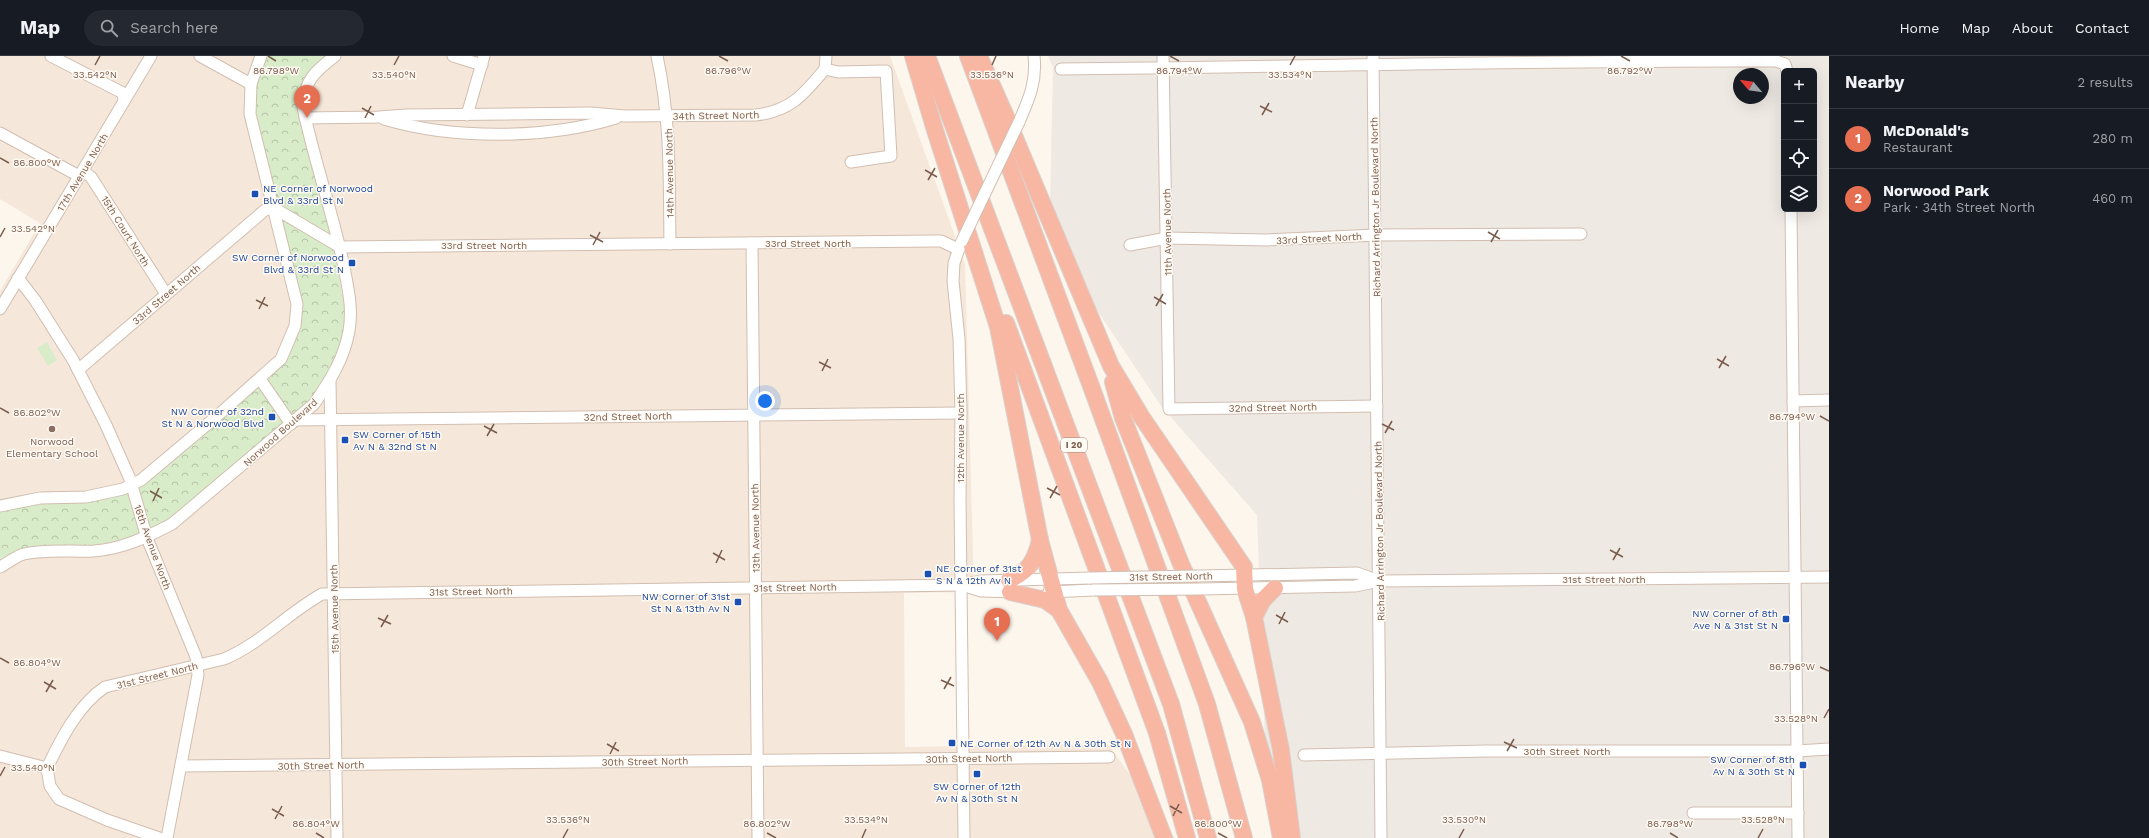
<!DOCTYPE html>
<meta charset="utf-8">
<style>
body{margin:0;font-family:"Work Sans",sans-serif;background:#242831;color:#f1f3f6}
.controls{position:absolute;right:12px;top:12px;display:grid;overflow:hidden;border-radius:6px;box-shadow:0 4px 16px #0002}
.controls button{width:36px;height:36px;display:grid;place-items:center;padding:0;border:0;border-bottom:1px solid #363941;background:#171b24;color:#f1f3f6;font:20px sans-serif}
.compass{position:absolute;left:1733px;top:12px;width:36px;height:36px;border-radius:50%;background:#171b24;box-shadow:0 4px 16px #0002;rotate:299deg}
.you{position:absolute;left:765px;top:345px;width:14px;height:14px;margin:-10px;border:3px solid #fff;border-radius:50%;background:#1a73e8;box-shadow:0 0 0 6px #1a73e833}
.badge{display:grid;place-items:center;width:26px;height:26px;border-radius:50%;background:#e76f51;color:#fff;font-size:13px;font-weight:700}
.pin{position:absolute;translate:-50% -33px;filter:drop-shadow(0 1px 2px #0008)}
.pin::after{content:'';position:absolute;top:21px;width:14px;height:12px;background:inherit;clip-path:polygon(0 0,100% 0,50% 100%)}
.list{margin:0;padding:0;list-style:none}
h2{display:flex;justify-content:space-between;align-items:center;height:52px;margin:0;padding:0 16px;font-size:17px}
h2 small{font-size:13px;font-weight:400;color:#9ea1a6}
.list li{display:grid;grid-template-columns:26px 1fr auto;gap:12px;align-items:center;box-sizing:border-box;height:60px;padding:0 16px;border-top:1px solid #363941}
.list b{display:block;font-size:15px;white-space:nowrap}
.list p{margin:0;font-size:13px;white-space:nowrap;color:#9ea1a6}
.list em{font-size:13px;font-style:normal;color:#9ea1a6}
.icon{flex:none;width:22px;height:22px;fill:none;stroke:currentColor;stroke-width:2;stroke-linecap:round;stroke-linejoin:round}
.map{position:relative;flex:none;width:1829px;height:782px;overflow:hidden}
header{display:flex;align-items:center;gap:24px;box-sizing:border-box;height:56px;padding:0 20px;background:#171b24;border-bottom:1px solid #363941}
header strong{font-size:19px}
nav{display:flex;gap:22px;margin-inline-start:auto;font-size:14px}
.search{width:280px;height:36px;background:#242831;display:flex;align-items:center;gap:10px;box-sizing:border-box;padding:0 14px;border-radius:22px;color:#9ea1a6;font-size:15px}
main{display:flex}
aside{flex:1;background:#171b24}
.map>svg:first-child{display:block}
.residential{fill:#f5e8da}
.industrial{fill:#efe9e4;fill-rule:evenodd}
.green{fill:#d8ecc9}
.forest{fill:url(#forest-crowns)}
.lines{fill:none;stroke-linecap:round;stroke-linejoin:round}
.minor-casing{stroke:#d1beb0;stroke-width:13}
.highway-casing{stroke:#dad1cd;stroke-width:18}
.minor{stroke:#fff;stroke-width:11}
.highway{stroke:#f7b7a3;stroke-width:16}
.minor-bridge-casing{stroke:#d1beb0;stroke-width:13;stroke-linecap:butt}
.minor-bridge{stroke:#fff;stroke-width:11}
.ticks{fill:none;stroke:#7a5c4d;stroke-width:1.5}
.transit-dot{fill:#1a4fb4;stroke:#fffaf3;stroke-width:1.5}
.education-dot{fill:#8d6e63;stroke:#fffaf3;stroke-width:1.5}
.labels{text-anchor:middle;stroke-width:3;stroke-linejoin:round;paint-order:stroke}
.shield{fill:#fffaf3;stroke:#a28b7f;stroke-width:1}
.shield-label{font-size:9px;font-weight:bold;fill:#7a5c4d}
.street-label{font-size:10px;fill:#7a5c4d;stroke:#fffaf3}
.transit-label{font-size:10px;fill:#164399;stroke:#fffaf3;text-anchor:end}
.education-label{font-size:10px;fill:#785e54;stroke:#fffaf3}
.ticks-label{font-size:10px;text-anchor:middle;fill:#7a5c4d;stroke:#fffaf3;stroke-width:3;stroke-linejoin:round;paint-order:stroke}
</style>
<header>
<strong>Map</strong>
<div class="search"><svg class="icon" aria-label="search" viewBox="0 0 24 24"><circle cx="10" cy="10" r="6"/><path d="M15 15l6 6"/></svg>Search here</div>
<nav><a>Home</a><a>Map</a><a>About</a><a>Contact</a></nav>
</header>
<main>
<div class="map">
<svg width="1829" height="782" viewBox="0 0 1829 782">
<defs>
<pattern id="forest-crowns" width="20" height="18" patternUnits="userSpaceOnUse"><rect width="20" height="18" fill="#d8ecc9"/><path d="M2 6a3 3 0 1 1 6 0M12 15a3 3 0 1 1 6 0" fill="none" stroke="#b4c2a5"/></pattern>
</defs>
<rect width="100%" height="100%" fill="#fdf6ec"/>
<polygon class="residential" points="0,0 890,0 965,208 974,536 904,537 905,691 1108,688 1175,782 0,782 0,235 40,167 0,143"/>
<path class="industrial" d="M1048,0H1829V782H1276L1265,688L1257,459L1161,350L1081,230L1050,148L1053,11ZM1784,15H1814V153H1784ZM1739,18H1763V42H1739Z"/>
<polygon class="green" points="47,286 57,304 48,310 37,292"/>
<polygon class="forest" points="267,0 328,0 304,26 346,261 344,283 336,306 311,345 172,463 142,479 91,491 0,508 0,454 24,448 91,446 137,433 286,303 298,270 254,58 257,28"/>
<g class="lines">
<defs>
<g id="minor">
<polyline points="51,0 123,37 124,45"/>
<polyline points="200,0 251,28"/>
<polyline points="453,0 482,9"/>
<path d="M657,0C671,64 669,123 670,188"/>
<polyline points="1163,0 1169,353 1377,350"/>
<polyline points="1373,0 1381,782"/>
<polyline points="825,13 838,16 886,15 891,100 851,106"/>
<polyline points="825,13 826,0"/>
<path d="M1061,13C1300,11 1538,4 1776,5L1785,8L1787,15"/>
<polyline points="467,59 484,0"/>
<path d="M305,62L379,61L406,59L591,57L625,60L756,59C791,55 804,38 825,13"/>
<path d="M384,63C454,84 547,83 616,62"/>
<path d="M1019,66C1029,43 1037,25 1034,0"/>
<polyline points="0,77 79,120"/>
<polyline points="83,115 91,121 166,238"/>
<polyline points="1791,153 1798,782"/>
<polyline points="752,187 758,782"/>
<polyline points="961,187 954,207 953,225 959,283 961,357 960,444 964,782"/>
<polyline points="1130,189 1167,182 1267,184 1376,179 1581,178"/>
<polyline points="18,222 35,244 73,304 106,369 130,423 147,482 196,601 198,619 167,782"/>
<polyline points="0,253 151,0"/>
<polyline points="78,314 265,154 274,152 340,191 934,185 941,185 958,193"/>
<polyline points="260,323 291,368"/>
<polyline points="330,325 337,782"/>
<polyline points="1793,345 1829,344"/>
<polyline points="295,364 961,357"/>
<polyline points="0,450 40,442 86,441 123,433 141,424 216,361 281,303 295,270 297,248 250,58 251,28 261,0"/>
<path d="M0,511C8,507 16,500 24,498C47,493 71,496 94,495C122,493 147,481 172,468L314,348C330,325 344,303 349,275C353,253 348,232 344,211C333,157 314,105 303,51C304,25 315,15 335,0"/>
<polyline points="1197,520 1357,517 1379,525"/>
<polyline points="962,529 981,535 1018,536"/>
<polyline points="1201,533 1355,530 1380,525 1829,521"/>
<polyline points="1049,536 1094,534"/>
<polyline points="1304,699 1487,695 1797,695 1829,693"/>
<polyline points="0,700 47,712"/>
<polyline points="181,710 1109,701"/>
<path d="M47,712C61,683 78,649 105,631L224,603C260,588 288,557 322,538L961,529L980,525L1090,522"/>
<polyline points="47,712 50,730 59,743 107,764 159,782"/>
<polyline points="1693,757 1798,757"/>
</g>
<g id="highway">
<polyline points="913,0 934,71 998,271 1040,484 1059,554 1100,626 1124,678 1164,782"/>
<polyline points="927,0 1171,648 1208,782"/>
<polyline points="968,0 1091,330 1207,648 1244,782"/>
<polyline points="979,0 1004,56 1111,310 1141,360 1244,511 1245,533 1254,561 1281,694 1292,782"/>
<polyline points="1006,267 1157,677 1187,782"/>
<polyline points="1113,326 1123,362 1181,508 1252,666 1270,724 1281,782"/>
<path d="M1009,524C1029,515 1035,505 1040,484"/>
<polyline points="1010,536 1045,544 1059,554"/>
<polyline points="1254,561 1263,544 1275,532"/>
</g>
</defs>
<use href="#minor" class="minor-casing"/>
<use href="#highway" class="highway-casing"/>
<use href="#minor" class="minor"/>
<use href="#highway" class="highway"/>
<defs>
<g id="minor-bridge">
<polyline points="962,185 1019,66"/>
<polyline points="1090,522 1197,520"/>
<polyline points="1094,534 1201,533"/>
</g>
</defs>
<use href="#minor-bridge" class="minor-bridge-casing"/>
<use href="#minor-bridge" class="minor-bridge"/>
</g>
<path class="ticks" d="M268,0L276,5M719,0L728,5M1170,0L1179,5M1621,0L1630,5M95,9L100,0M394,9L399,0M992,9L996,0M1290,9L1295,0M1260,50L1272,56M362,52L374,59M1262,59L1269,47M365,62L371,50M0,102L9,107M925,114L937,121M928,124L935,112M1488,176L1500,183M590,179L603,186M0,181L5,172M1491,186L1498,174M593,189L600,176M1154,241L1166,248M256,244L268,250M1156,250L1163,238M259,253L265,241M1717,303L1729,310M819,306L831,312M1719,312L1726,300M822,315L828,303M0,352L9,357M1820,360L1829,365M1382,368L1394,374M484,370L497,377M1385,377L1392,365M487,380L494,368M1047,432L1060,439M150,435L162,442M1050,442L1057,430M153,445L159,432M1610,494L1623,501M713,497L725,504M1613,504L1620,492M716,507L722,494M1276,559L1288,566M378,562L391,568M1279,568L1285,556M381,571L388,559M0,602L9,607M1820,611L1829,615M941,624L954,630M44,626L56,633M944,633L951,621M46,636L53,624M1824,662L1829,653M1504,686L1517,692M607,688L619,695M1507,695L1514,683M610,698L616,686M0,720L5,711M1170,750L1182,757M272,753L284,760M1173,760L1179,748M275,763L282,750M316,777L324,782M767,777L776,782M1218,777L1227,782M1670,777L1678,782M563,782L568,773M862,782L866,773M1459,782L1464,773M1758,782L1763,773"/>
<g class="transit-dot">
<rect x="251" y="134" width="8" height="8" rx="2"/>
<rect x="348" y="203" width="8" height="8" rx="2"/>
<rect x="268" y="357" width="8" height="8" rx="2"/>
<rect x="341" y="380" width="8" height="8" rx="2"/>
<rect x="924" y="514" width="8" height="8" rx="2"/>
<rect x="734" y="542" width="8" height="8" rx="2"/>
<rect x="1782" y="559" width="8" height="8" rx="2"/>
<rect x="948" y="683" width="8" height="8" rx="2"/>
<rect x="1799" y="705" width="8" height="8" rx="2"/>
<rect x="973" y="714" width="8" height="8" rx="2"/>
</g>
<circle class="education-dot" cx="52" cy="373" r="4"/>
<g class="labels">
<rect class="shield" x="1061" y="382" width="26" height="14" rx="3"/>
<g class="shield-label">
<text x="1074" y="392">I 20</text>
</g>
<g class="street-label">
<text transform="translate(716 59) rotate(-1)" y="4">34th Street North</text>
<text transform="translate(82 116) rotate(-59)" y="4">17th Avenue North</text>
<text transform="translate(669 117) rotate(-91)" y="4">14th Avenue North</text>
<text transform="translate(1375 151) rotate(-91)" y="4">Richard Arrington Jr Boulevard North</text>
<text transform="translate(126 175) rotate(58)" y="4">15th Court North</text>
<text transform="translate(1167 176) rotate(-91)" y="4">11th Avenue North</text>
<text transform="translate(1319 182) rotate(-3)" y="4">33rd Street North</text>
<text x="808" y="191">33rd Street North</text>
<text x="484" y="193">33rd Street North</text>
<text transform="translate(166 238) rotate(-41)" y="4">33rd Street North</text>
<text transform="translate(1273 351) rotate(-1)" y="4">32nd Street North</text>
<text transform="translate(628 360) rotate(-1)" y="4">32nd Street North</text>
<text transform="translate(280 376) rotate(-42)" y="4">Norwood Boulevard</text>
<text transform="translate(960 382) rotate(-90)" y="4">12th Avenue North</text>
<text transform="translate(755 472) rotate(-91)" y="4">13th Avenue North</text>
<text transform="translate(1379 475) rotate(-91)" y="4">Richard Arrington Jr Boulevard North</text>
<text transform="translate(153 491) rotate(70)" y="4">16th Avenue North</text>
<text transform="translate(1171 520) rotate(-1)" y="4">31st Street North</text>
<text x="1604" y="527">31st Street North</text>
<text transform="translate(795 531) rotate(-1)" y="4">31st Street North</text>
<text transform="translate(471 535) rotate(-1)" y="4">31st Street North</text>
<text transform="translate(334 553) rotate(-91)" y="4">15th Avenue North</text>
<text transform="translate(157 619) rotate(-14)" y="4">31st Street North</text>
<text x="1567" y="699">30th Street North</text>
<text transform="translate(969 702) rotate(-1)" y="4">30th Street North</text>
<text transform="translate(645 705) rotate(-1)" y="4">30th Street North</text>
<text transform="translate(321 709) rotate(-1)" y="4">30th Street North</text>
</g>
<g class="transit-label">
<text x="263" y="136" text-anchor="start">NE Corner of Norwood<tspan x="263" dy="12">Blvd &amp; 33rd St N</tspan></text>
<text x="344" y="205">SW Corner of Norwood<tspan x="344" dy="12">Blvd &amp; 33rd St N</tspan></text>
<text x="264" y="359">NW Corner of 32nd<tspan x="264" dy="12">St N &amp; Norwood Blvd</tspan></text>
<text x="353" y="382" text-anchor="start">SW Corner of 15th<tspan x="353" dy="12">Av N &amp; 32nd St N</tspan></text>
<text x="936" y="516" text-anchor="start">NE Corner of 31st<tspan x="936" dy="12">S N &amp; 12th Av N</tspan></text>
<text x="730" y="544">NW Corner of 31st<tspan x="730" dy="12">St N &amp; 13th Av N</tspan></text>
<text x="1778" y="561">NW Corner of 8th<tspan x="1778" dy="12">Ave N &amp; 31st St N</tspan></text>
<text x="960" y="691" text-anchor="start">NE Corner of 12th Av N &amp; 30th St N</text>
<text x="1795" y="707">SW Corner of 8th<tspan x="1795" dy="12">Av N &amp; 30th St N</tspan></text>
<text x="977" y="734" text-anchor="middle">SW Corner of 12th<tspan x="977" dy="12">Av N &amp; 30th St N</tspan></text>
</g>
<g class="education-label">
<text x="52" y="389">Norwood<tspan x="52" dy="12">Elementary School</tspan></text>
</g>
</g>
<g class="ticks-label">
<text x="276" y="18">86.798°W</text>
<text x="728" y="18">86.796°W</text>
<text x="1179" y="18">86.794°W</text>
<text x="1630" y="18">86.792°W</text>
<text x="95" y="22">33.542°N</text>
<text x="394" y="22">33.540°N</text>
<text x="992" y="22">33.536°N</text>
<text x="1290" y="22">33.534°N</text>
<text x="37" y="110">86.800°W</text>
<text x="33" y="176">33.542°N</text>
<text x="37" y="360">86.802°W</text>
<text x="1792" y="364">86.794°W</text>
<text x="37" y="610">86.804°W</text>
<text x="1792" y="614">86.796°W</text>
<text x="1796" y="666">33.528°N</text>
<text x="33" y="715">33.540°N</text>
<text x="568" y="767">33.536°N</text>
<text x="866" y="767">33.534°N</text>
<text x="1464" y="767">33.530°N</text>
<text x="1763" y="767">33.528°N</text>
<text x="316" y="771">86.804°W</text>
<text x="767" y="771">86.802°W</text>
<text x="1218" y="771">86.800°W</text>
<text x="1670" y="771">86.798°W</text>
</g>
</svg>
<div class="controls">
<button>+</button>
<button>−</button>
<button><svg class="icon" aria-label="locate" viewBox="0 0 24 24"><circle cx="12" cy="12" r="6"/><path d="M12 2v4M12 18v4M2 12h4M18 12h4"/></svg></button>
<button><svg class="icon" aria-label="layers" viewBox="0 0 24 24"><path d="M12 4l9 5-9 5-9-5zM3 14l9 5 9-5"/></svg></button>
</div>
<svg class="compass" viewBox="-18 -18 36 36"><path d="M0-13l5 13h-10z" fill="#e53935"/><path d="M0 13l5-13h-10z" fill="#9ea1a6"/></svg>
<div class="you"></div>
<div class="pin badge" style="left:997px;top:585px">1</div>
<div class="pin badge" style="left:307px;top:62px">2</div>
</div>
<aside>
<h2>Nearby<small>2 results</small></h2>
<ul class="list">
<li><span class="badge">1</span><div><b>McDonald's</b><p>Restaurant</p></div><em>280 m</em></li>
<li><span class="badge">2</span><div><b>Norwood Park</b><p>Park · 34th Street North</p></div><em>460 m</em></li>
</ul>
</aside>
</main>
